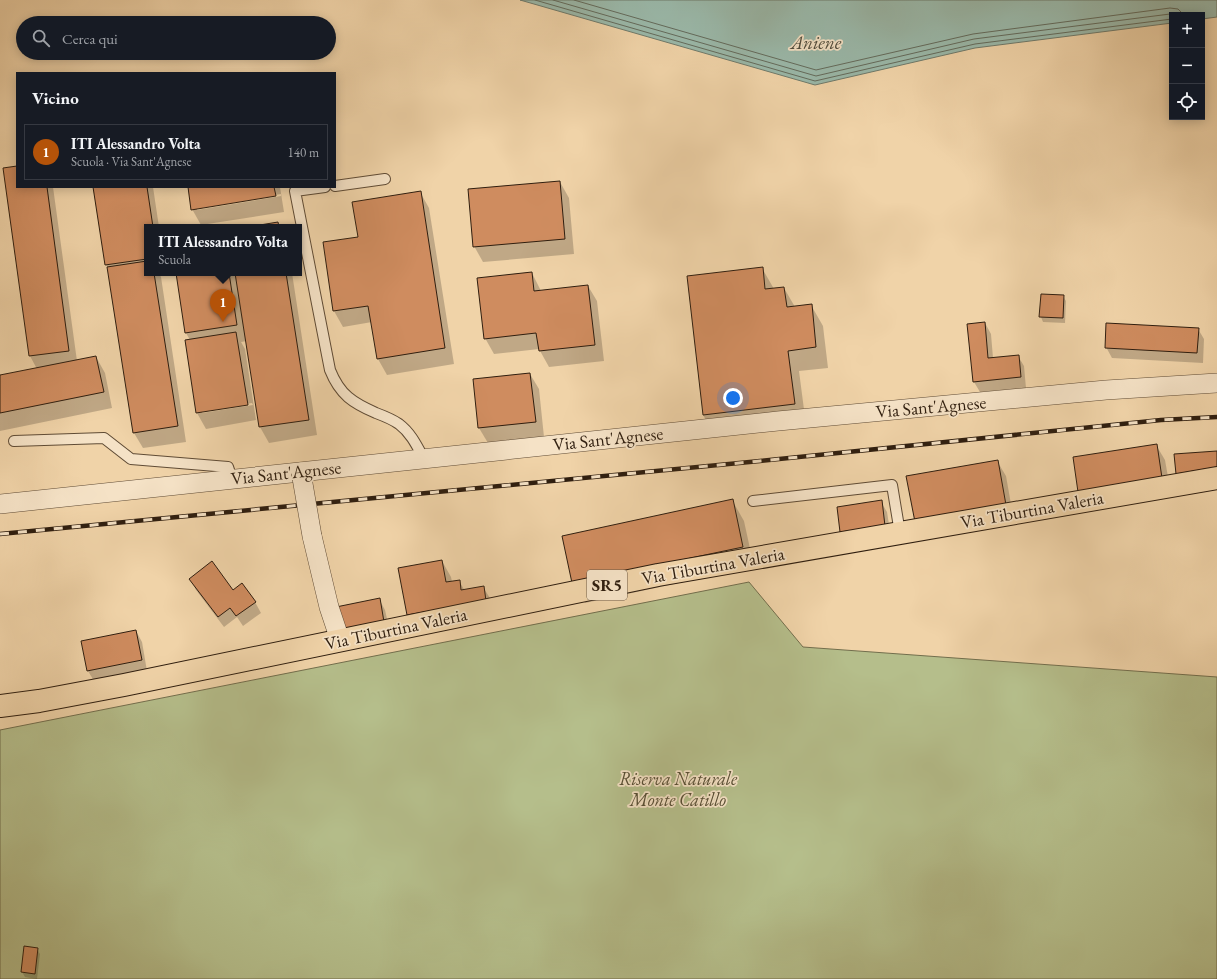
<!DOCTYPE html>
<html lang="it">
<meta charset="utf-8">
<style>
body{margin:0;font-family:"EB Garamond",serif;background:#20242c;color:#f1f3f6}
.controls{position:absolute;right:12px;top:12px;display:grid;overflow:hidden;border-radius:0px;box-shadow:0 2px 10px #0003}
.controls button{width:36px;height:36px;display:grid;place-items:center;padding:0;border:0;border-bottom:1px solid #363941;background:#171b24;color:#f1f3f6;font:20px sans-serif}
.you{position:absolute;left:733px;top:398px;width:14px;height:14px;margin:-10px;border:3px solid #fff;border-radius:50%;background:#1a73e8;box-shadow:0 0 0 6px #1a73e833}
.badge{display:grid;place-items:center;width:26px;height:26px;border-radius:50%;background:#b45309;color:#fff;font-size:13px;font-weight:700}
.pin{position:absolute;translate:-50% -33px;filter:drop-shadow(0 1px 2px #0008)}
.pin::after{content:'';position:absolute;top:21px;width:14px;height:12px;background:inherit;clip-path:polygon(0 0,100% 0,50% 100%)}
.popup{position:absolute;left:144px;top:224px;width:158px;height:52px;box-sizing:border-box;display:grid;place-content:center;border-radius:0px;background:#171b24;filter:drop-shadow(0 1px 3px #0005);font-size:13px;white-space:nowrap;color:#9ea1a6}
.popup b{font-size:15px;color:#f1f3f6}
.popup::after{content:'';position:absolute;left:50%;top:100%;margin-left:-8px;border:8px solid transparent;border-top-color:#171b24}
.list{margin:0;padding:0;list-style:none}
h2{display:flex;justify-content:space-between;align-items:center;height:52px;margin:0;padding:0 16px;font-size:17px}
h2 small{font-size:13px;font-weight:400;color:#9ea1a6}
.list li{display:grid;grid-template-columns:26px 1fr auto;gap:12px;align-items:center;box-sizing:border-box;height:56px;margin:0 8px 8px;padding:0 8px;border:1px solid #363941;border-radius:0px}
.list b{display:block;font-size:15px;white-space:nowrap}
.list p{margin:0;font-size:13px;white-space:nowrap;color:#9ea1a6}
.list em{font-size:13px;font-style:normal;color:#9ea1a6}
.icon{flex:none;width:22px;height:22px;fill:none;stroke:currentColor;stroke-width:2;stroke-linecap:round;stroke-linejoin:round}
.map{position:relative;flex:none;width:1217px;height:979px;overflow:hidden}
.search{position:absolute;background:#171b24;box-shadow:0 2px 10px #0003;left:16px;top:16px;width:320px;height:44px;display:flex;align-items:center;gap:10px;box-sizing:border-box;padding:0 14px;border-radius:22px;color:#9ea1a6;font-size:15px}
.panel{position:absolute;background:#171b24;box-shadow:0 2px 10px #0003;left:16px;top:72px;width:320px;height:116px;border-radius:0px}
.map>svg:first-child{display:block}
.green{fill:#b5be8b;stroke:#726e4d}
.water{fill:#9ab8a9;stroke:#6f7a6b}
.shadow{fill:#0003;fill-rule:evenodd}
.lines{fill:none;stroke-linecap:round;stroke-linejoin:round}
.shore{stroke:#646b5c;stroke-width:1}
.building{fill:#cf8c5f;stroke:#2f1e0f}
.lane-casing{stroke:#5f4b35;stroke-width:12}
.street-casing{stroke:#5f4b35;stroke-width:20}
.primary-casing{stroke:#2f1e0f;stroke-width:24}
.lane{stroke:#f5e2c6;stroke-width:10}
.street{stroke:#f5e2c6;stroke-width:19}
.primary{stroke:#f0d3a8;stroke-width:22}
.rail-casing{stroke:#2f1e0f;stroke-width:4.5}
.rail{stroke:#f5e2c6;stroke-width:3;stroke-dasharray:9;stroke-linecap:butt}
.street-bridge-casing{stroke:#5f4b35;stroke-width:20;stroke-linecap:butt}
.street-bridge{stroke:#f5e2c6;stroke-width:19}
.labels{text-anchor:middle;stroke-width:3.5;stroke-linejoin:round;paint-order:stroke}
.shield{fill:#f5e2c6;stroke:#6a5946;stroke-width:1}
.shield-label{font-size:17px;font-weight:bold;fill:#2f1e0f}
.street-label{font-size:18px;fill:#2f1e0f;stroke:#f5e2c6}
.park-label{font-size:18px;font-style:italic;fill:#574e34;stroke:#f5e2c6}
.water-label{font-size:19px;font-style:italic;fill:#4f4c3d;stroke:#f5e2c6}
</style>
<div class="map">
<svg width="1217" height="979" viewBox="0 0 1217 979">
<rect width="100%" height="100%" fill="#f0d3a8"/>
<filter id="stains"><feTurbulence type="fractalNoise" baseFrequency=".005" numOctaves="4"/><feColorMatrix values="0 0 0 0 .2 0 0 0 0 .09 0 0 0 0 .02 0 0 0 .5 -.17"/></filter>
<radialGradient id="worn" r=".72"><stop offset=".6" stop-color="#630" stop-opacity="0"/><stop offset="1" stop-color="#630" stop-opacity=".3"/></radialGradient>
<polygon class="green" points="749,582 803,647 1217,677 1217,979 0,979 0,730"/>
<polygon class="water" points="520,0 1217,0 1217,17 1202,19 1202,15 1172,15 1172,23 975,48 815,85"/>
<g class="shadow">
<polygon points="17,167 17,187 53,187 77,361 96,357 105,373 112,408 0,431 0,376 37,369 30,356 4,169"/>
<polygon points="560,182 569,198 574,254 483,262 474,246"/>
<polygon points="94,187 153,187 159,227 147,227 147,273 166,273 159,274 161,277 186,442 143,448 134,433 108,269 106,265"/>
<path d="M189,187H280L284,212L201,225L192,209ZM281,194V196L197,210V208Z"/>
<polygon points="420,192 429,208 454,364 387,375 378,359 372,322 343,327 334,311 324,243 359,237"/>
<polygon points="762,268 774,289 784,288 795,307 811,305 823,326 828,368 799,371 806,425 715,435 703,415"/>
<path d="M177,273H292L317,435L269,443L260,427L247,341L241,342L245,349L256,420L206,429L197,413L190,340L186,333ZM252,403L253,405L202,413V411Z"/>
<polygon points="532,273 541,291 588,286 597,301 604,361 549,367 539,349 494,354 485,338"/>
<polygon points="1063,296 1066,301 1065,323 1043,322 1041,317"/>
<polygon points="985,323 991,334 993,358 1018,356 1024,366 1026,388 980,392 974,382"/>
<polygon points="1198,329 1204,339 1203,363 1112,358 1106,347"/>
<polygon points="530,374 539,389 544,437 488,443 479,428"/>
<polygon points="1156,445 1165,460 1171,494 1088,508"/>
<polygon points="997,461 1006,476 1014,521 925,537"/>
<polygon points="732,500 744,521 754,567 585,603 573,583"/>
<polygon points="881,502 887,512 891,537 847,542 841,532 838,508"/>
<polygon points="442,561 451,577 452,582 459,581 465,591 483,587 493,603 417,631 408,615 400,569"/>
<polygon points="190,579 233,591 255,602 261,613 243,626 237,617 224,627 196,590"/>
<polygon points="379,599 385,610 390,632 348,640"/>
<polygon points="136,631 142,642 147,671 94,681 88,671 82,642"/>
<polygon points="25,947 37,949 40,954 37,979 25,977 22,972"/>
</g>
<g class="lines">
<g class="shore">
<polyline points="535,0 815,81 975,44 1172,19"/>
<polyline points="553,0 816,76 974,39 1170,14 1176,15"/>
<polyline points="574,0 816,70 973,34 1170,8 1178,9 1184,15"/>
</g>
</g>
<g class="building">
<polygon points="17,166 17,187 47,187 69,351 29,356 3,168"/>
<polygon points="560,181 565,239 473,247 468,189"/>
<polygon points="93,187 147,187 153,227 147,227 147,259 105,265"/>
<polygon points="188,187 274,187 276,196 191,210"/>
<polygon points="421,191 445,348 377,359 368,306 333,311 323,242 358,237 352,202"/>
<polygon points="278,222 279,227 248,227"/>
<polygon points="147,261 147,273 154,273 178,426 133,433 107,267"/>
<polygon points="763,267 765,289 784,287 787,307 812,304 816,347 788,351 795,404 703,415 687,276"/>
<polygon points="532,272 534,291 588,285 595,345 539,351 536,333 484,339 477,278"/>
<polygon points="176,273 229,273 237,325 185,333"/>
<polygon points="235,273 286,273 309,420 259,427"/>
<polygon points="1041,294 1064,295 1063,318 1039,317"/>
<polygon points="985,322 988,358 1019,355 1021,377 973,382 967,324"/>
<polygon points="1106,323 1199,328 1197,353 1105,348"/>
<polygon points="236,332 248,405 196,413 185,340"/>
<polygon points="96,356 104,392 0,413 0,375"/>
<polygon points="530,373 536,422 478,428 473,379"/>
<polygon points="1157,444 1162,478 1078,492 1073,457"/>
<polygon points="1217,451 1217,467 1176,474 1174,454"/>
<polygon points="998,460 1006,505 915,522 906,476"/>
<polygon points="733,499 743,547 572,583 562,536"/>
<polygon points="882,500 885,526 840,532 837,507"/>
<polygon points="442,560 446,582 460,580 461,590 484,586 486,601 407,615 398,568"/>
<polygon points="212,561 233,590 242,583 256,602 236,616 230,608 218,617 189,579"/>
<polygon points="380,598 384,622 341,630 336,607"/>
<polygon points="136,630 142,660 87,671 81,641"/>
<polygon points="24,946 38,948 35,974 21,972"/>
</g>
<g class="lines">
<defs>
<g id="lane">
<polyline points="335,186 385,179"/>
<path d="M325,187L295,191L330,370C340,395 353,403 376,413C384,416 392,419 399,424C411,433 417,446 424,459"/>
<polyline points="14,441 104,438 131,459 228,467 232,479"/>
<polyline points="753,501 892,485 900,533"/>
</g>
<g id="street">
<polyline points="0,504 778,421 1106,390 1217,383"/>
<polyline points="312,536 329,607 340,640"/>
</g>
<polyline id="primary" points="0,706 39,701 124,685 658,575 1217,478"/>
</defs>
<use href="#lane" class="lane-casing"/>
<use href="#street" class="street-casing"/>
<use href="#primary" class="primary-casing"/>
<use href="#lane" class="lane"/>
<use href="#street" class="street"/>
<use href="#primary" class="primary"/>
<defs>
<polyline id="rail" points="0,534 760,461 1161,420 1217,417"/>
</defs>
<use href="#rail" class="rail-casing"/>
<use href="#rail" class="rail"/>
<defs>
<polyline id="street-bridge" points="301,472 312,536"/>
</defs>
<use href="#street-bridge" class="street-bridge-casing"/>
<use href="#street-bridge" class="street-bridge"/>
</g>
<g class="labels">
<rect class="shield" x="587" y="570" width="40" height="30" rx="3"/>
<g class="shield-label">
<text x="607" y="591">SR5</text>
</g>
<g class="street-label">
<text transform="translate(931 407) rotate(-5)" y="6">Via Sant'Agnese</text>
<text transform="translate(608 439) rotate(-6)" y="6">Via Sant'Agnese</text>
<text transform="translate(286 473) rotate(-6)" y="6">Via Sant'Agnese</text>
<text transform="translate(1032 510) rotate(-10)" y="6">Via Tiburtina Valeria</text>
<text transform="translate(713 566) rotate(-10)" y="6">Via Tiburtina Valeria</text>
<text transform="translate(396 629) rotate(-12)" y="6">Via Tiburtina Valeria</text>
</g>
<g class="park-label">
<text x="678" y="785">Riserva Naturale<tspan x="678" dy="21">Monte Catillo</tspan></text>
</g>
<g class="water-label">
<text x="816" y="49">Aniene</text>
</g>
</g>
<rect width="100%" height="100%" filter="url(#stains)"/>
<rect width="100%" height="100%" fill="url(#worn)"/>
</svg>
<div class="controls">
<button>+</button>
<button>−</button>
<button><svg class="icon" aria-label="locate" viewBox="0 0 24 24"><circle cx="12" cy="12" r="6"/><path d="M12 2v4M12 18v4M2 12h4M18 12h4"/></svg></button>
</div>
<div class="you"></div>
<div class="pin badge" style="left:223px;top:322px">1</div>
<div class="popup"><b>ITI Alessandro Volta</b>Scuola</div>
<div class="search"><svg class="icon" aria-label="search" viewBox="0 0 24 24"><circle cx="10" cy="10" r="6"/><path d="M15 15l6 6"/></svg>Cerca qui</div>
<section class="panel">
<h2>Vicino<small></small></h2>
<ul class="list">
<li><span class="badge">1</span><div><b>ITI Alessandro Volta</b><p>Scuola · Via Sant'Agnese</p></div><em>140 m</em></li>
</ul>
</section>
</div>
